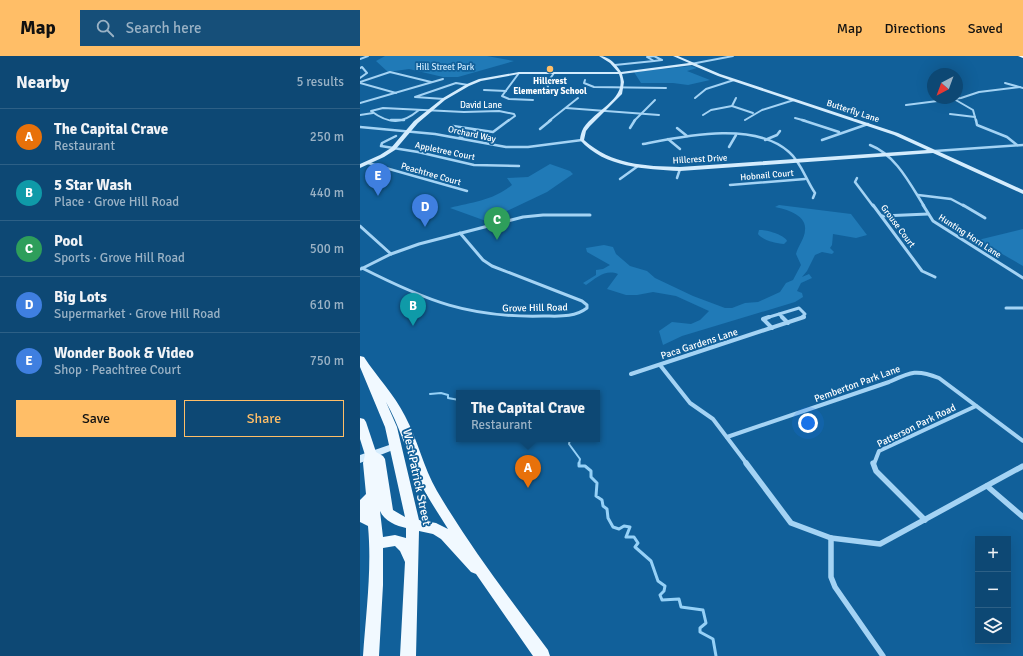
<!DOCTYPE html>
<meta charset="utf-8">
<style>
body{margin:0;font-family:Signika,sans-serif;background:#164f79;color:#f1f3f6}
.controls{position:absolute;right:12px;bottom:12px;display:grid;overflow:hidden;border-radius:0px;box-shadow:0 4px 16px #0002}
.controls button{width:36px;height:36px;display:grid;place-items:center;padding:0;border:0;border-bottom:1px solid #2d6086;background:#0d4874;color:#f1f3f6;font:20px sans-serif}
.compass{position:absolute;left:567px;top:12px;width:36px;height:36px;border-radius:50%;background:#0d4874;box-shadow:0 4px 16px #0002;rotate:221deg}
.you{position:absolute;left:448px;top:367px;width:14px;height:14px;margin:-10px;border:3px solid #fff;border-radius:50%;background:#1a73e8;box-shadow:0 0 0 6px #1a73e833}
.badge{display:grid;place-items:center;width:26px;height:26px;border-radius:50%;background:#ffbe67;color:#fff;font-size:13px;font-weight:700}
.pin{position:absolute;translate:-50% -33px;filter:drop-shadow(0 1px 2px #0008)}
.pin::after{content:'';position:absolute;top:21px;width:14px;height:12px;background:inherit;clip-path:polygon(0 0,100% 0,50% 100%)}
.popup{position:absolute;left:96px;top:334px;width:144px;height:52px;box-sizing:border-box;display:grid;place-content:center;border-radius:0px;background:#0d4874;filter:drop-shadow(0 1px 3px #0005);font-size:13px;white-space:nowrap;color:#9ab2c5}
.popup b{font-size:15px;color:#f1f3f6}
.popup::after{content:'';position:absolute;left:50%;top:100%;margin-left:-8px;border:8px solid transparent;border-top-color:#0d4874}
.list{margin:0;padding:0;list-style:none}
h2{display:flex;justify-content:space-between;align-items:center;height:52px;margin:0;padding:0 16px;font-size:17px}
h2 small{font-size:13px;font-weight:400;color:#9ab2c5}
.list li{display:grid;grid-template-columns:26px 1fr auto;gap:12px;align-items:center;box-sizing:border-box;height:56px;padding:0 16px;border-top:1px solid #2d6086}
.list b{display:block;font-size:15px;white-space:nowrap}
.list p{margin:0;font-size:13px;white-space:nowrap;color:#9ab2c5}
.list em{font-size:13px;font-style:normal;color:#9ab2c5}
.actions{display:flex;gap:8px;padding:12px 16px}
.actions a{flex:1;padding:9px 0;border:1px solid #ffbe67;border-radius:0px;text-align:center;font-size:14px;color:#ffbe67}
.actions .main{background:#ffbe67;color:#111}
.icon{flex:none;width:22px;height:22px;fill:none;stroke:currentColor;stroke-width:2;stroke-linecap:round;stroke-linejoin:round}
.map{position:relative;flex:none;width:663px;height:600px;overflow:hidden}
header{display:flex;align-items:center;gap:24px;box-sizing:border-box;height:56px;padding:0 20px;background:#ffbe67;color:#111}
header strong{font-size:19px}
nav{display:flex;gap:22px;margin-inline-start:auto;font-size:14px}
.search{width:280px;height:36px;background:#164f79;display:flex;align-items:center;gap:10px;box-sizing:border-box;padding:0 14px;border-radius:0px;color:#9ab2c5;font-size:15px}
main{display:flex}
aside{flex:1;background:#0d4874}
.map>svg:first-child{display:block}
.green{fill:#207ab7}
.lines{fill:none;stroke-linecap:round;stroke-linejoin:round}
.stream-far1{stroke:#96d1f7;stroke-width:2}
.stream{stroke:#96d1f7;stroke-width:3}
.street-far4{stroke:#a4d3f4;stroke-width:2}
.street-far3{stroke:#a4d3f4;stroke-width:2.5}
.street-far2{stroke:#a4d3f4;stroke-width:3}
.street-far1{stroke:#a4d3f4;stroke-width:4}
.street{stroke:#a4d3f4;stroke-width:5.5}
.secondary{fill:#d4ecfd;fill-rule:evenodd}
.primary{fill:#f1f9ff;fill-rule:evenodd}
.highway{fill:#fff;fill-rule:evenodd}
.poi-dot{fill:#ffbe67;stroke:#11609a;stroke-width:1.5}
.labels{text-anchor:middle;stroke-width:3.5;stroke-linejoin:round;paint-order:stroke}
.far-park-label{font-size:9px;fill:#cdeafe;stroke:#11609a}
.far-poi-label{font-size:9px;font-weight:bold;fill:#fff;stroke:#11609a}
.far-street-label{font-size:9px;fill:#fff;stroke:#11609a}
.street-label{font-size:10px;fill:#fff;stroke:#11609a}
.near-street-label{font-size:12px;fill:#fff;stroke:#11609a}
</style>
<header>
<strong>Map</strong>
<div class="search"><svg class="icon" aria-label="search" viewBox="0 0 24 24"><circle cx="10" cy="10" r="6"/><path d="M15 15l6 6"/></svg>Search here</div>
<nav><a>Map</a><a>Directions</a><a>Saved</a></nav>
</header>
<main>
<aside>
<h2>Nearby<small>5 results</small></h2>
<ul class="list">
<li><span class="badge" style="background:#e8710a">A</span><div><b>The Capital Crave</b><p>Restaurant</p></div><em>250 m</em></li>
<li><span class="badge" style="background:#0f9aa8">B</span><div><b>5 Star Wash</b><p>Place · Grove Hill Road</p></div><em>440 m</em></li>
<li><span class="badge" style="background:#2e9e5b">C</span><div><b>Pool</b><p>Sports · Grove Hill Road</p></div><em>500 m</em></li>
<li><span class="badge" style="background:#3f7fe0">D</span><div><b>Big Lots</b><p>Supermarket · Grove Hill Road</p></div><em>610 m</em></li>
<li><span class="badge" style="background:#3f7fe0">E</span><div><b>Wonder Book &amp; Video</b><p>Shop · Peachtree Court</p></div><em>750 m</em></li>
</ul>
<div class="actions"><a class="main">Save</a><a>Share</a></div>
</aside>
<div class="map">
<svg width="663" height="600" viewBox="0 0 663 600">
<rect width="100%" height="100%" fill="#11609a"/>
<g class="green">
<polygon points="25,0 127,0 154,5 98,21 83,21 49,13 28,16 16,5"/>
<polygon points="331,10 337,12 327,15 350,24 328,29 313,27 281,27 274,16"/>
<path d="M190,108L210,115L213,118L187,136L126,165L90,152C112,146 133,145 152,129L147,122L168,121Z"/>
<path d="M419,149L491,158L507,179L496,182L473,178L472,189L470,192L474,196L472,198L462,196L455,199L447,215L442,221L449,218L452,222L441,227L437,235L442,237L443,241L435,246L322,280L303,289L299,275L312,266L331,268L340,264L349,255L316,240L293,236L277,239H266L247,233L258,218C246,213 237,221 226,229L223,227L236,219V214L243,213L250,209L227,196L226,192L244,189L253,191L256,198L270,210L287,215L295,222L333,240L365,252H372L385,247L398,246L420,236L426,227L433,224L441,209L436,198C438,190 445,182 445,174C447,159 426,153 415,151Z"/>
<polygon points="663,173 663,210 618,184"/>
<path d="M399,174C405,173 425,179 427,185L424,188C415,187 404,185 398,178Z"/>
</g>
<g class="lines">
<g class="stream-far1">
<polyline points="70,338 81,337 88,339 88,342 99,344"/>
<polyline points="210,383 209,388 220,403 219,408"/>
</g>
<polyline class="stream" points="219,407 219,410 225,410 231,415 231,421 237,427 236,440 242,444 243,450 247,453 248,462 253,471 259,473 264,470 270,471 266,481 274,481 278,487 275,491 291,505 298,525 305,530 304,535 300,539 302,544 319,543 321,551 343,554 346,567 340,572 340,576 353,583 356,600"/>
<g class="street-far4">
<polygon points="294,0 302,4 294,5 287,1"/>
<polyline points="0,3 8,0"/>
<polyline points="331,8 373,0"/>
<polyline points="255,9 294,5"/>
<polyline points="0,12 2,11 7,17 0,22"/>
<polyline points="159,17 142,40 149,43 173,44"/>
<polyline points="225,24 224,27 234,31 306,32"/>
<polyline points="0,26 30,16 71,26"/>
<polyline points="0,27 36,37"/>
<polyline points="645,27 663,32"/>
<polyline points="188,31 187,27 194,17"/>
<polyline points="124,34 146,35"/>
<polyline points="335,42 346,33 374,24"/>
<polyline points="376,42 372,50 393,57"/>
<polyline points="84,43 55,41 96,27 108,29"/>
<polyline points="594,43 613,54 616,65"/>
<polyline points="0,47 83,23"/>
<polyline points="546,49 601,42 619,36 660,31"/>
<polyline points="206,52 299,59"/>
<path d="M59,54C42,68 30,69 11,55L23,52L104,56L139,55L154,58L155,60L148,65"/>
<polyline points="590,58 615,61"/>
<polyline points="0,59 13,57"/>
<polyline points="343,59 351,54 372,50"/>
<polyline points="435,62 446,65"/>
<polyline points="385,64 402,54 434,44"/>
<polyline points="189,65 218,42"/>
<polyline points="274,65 295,44"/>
</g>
<g class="street-far3">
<polyline points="31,64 44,64"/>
<polyline points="442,64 479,76"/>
<polyline points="616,64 617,69 647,81 657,89"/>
<polyline points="93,70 133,76 149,64"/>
<polyline points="0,71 75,78 146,91 168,91 222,84"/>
<polyline points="270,72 275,64"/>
<polyline points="317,72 327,80"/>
<polyline points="180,73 191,64"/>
<polyline points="36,80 22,87 21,90 58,96 114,109 159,110"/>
<polyline points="99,82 118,74"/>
<polyline points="308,83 320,93"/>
<polyline points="405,84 417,79 420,75"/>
<polyline points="462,84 508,68"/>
<path d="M283,88C325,80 394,65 429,96C441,106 446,124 455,137L453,142"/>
<path d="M510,89C536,99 550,128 564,150"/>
<polyline points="369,91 376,79"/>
<polyline points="575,95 663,89"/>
<polyline points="8,107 107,135"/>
<polyline points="317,122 320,113"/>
<polyline points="497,122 495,126 513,150"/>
<polyline points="260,123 278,110"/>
<polyline points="370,129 445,123"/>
<polyline points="558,139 591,143 604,150"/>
</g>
<g class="street-far2">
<polyline points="513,149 562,215 575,221"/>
<polyline points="563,149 573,165 663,222"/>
<polyline points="603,149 625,162"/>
<polyline points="522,160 568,158"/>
<polyline points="0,170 31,198"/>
<path d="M2,212C67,245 109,262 183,260C198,260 214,262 227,252V249L222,245L132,210L123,204L100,177"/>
<polyline points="1,213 31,198 59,188 163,161 183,159 230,159"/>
<polyline points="646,252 663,252"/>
<polyline points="419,258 423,262"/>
<polyline points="406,262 439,252 445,258 441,262"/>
</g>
<g class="street-far1">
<polyline points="409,261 403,263 412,272"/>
<polyline points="422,261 428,267"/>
<polyline points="300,309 330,347 353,363 387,408"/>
<polyline points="271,318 444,261"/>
<path d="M367,381L529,326C551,316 556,313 579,322L663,385"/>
<polyline points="514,408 519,395 616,350"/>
</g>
<g class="street">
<polyline points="386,407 431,467 471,482 520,488 663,410"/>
<polyline points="513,407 516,415 565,464"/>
<polyline points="627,430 663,461"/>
<polyline points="471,482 471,521 475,531 523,600"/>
</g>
<g class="secondary">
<path d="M239,0C249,0 256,8 261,16L329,7L313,0H318L360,18L538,77L663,134V138L573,97L320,115C285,113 245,112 220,84C220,81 221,78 222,75C231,55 269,44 259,18H159L121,25L109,30L85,44L58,67L35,94L24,101L0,112V108L20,99L31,92L54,65L83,42L107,28L119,23L159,16H258L250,7ZM332,9L358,20L534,79L567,94L320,111C284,110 252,109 224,84L226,75L230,70L262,38L264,26L262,18Z"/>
<polygon points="35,387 38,388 40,390 38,392 0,407 0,399"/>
</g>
<path class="primary" d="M0,300L4,301C17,321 34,338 45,360C58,384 63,411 77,435C110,491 150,543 188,594L190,600H173L116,518L111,516L81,483L73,478L59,475L56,600H40L45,506L40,495L35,490L23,492V529L19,600H3C6,557 12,513 8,470L0,466V444L6,438L3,407L5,399L0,383V362L4,363L6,366L16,396L23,400L25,403L33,454L45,461L25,371L0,311ZM26,346C39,369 46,394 56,417C64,437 77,455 88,473L76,467L59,464L37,371ZM20,455C24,465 37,470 46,472V482L35,479L23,481Z"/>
<polygon class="highway" points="658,0 663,0 663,2"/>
</g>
<circle class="poi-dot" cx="190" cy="13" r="4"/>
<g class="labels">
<g class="far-park-label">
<text x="85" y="14">Hill Street Park</text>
</g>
<g class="far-poi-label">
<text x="190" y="28">Hillcrest<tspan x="190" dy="10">Elementary School</tspan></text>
</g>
<g class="far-street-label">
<text x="121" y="52">David Lane</text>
<text transform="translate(493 55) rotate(18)" y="3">Butterfly Lane</text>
<text transform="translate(112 78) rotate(12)" y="3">Orchard Way</text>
<text transform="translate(85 95) rotate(12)" y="3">Appletree Court</text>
<text transform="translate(340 103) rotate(-3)" y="3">Hillcrest Drive</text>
<text transform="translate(71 118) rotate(16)" y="3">Peachtree Court</text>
<text transform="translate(407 119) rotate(-5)" y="3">Hobnail Court</text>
<text transform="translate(538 170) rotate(53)" y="3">Grouse Court</text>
<text transform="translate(610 180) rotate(33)" y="3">Hunting Horn Lane</text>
</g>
<g class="street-label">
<text transform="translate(175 251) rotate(-1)" y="4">Grove Hill Road</text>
<text transform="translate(339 287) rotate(-18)" y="4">Paca Gardens Lane</text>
<text transform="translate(497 327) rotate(-20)" y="4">Pemberton Park Lane</text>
<text transform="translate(556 369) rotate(-26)" y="4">Patterson Park Road</text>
</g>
<g class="near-street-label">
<text transform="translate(57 421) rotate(78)" y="4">West Patrick Street</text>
</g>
</g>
</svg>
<div class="controls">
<button>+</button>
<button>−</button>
<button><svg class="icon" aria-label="layers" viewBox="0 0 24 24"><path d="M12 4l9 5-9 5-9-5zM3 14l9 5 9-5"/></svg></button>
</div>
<svg class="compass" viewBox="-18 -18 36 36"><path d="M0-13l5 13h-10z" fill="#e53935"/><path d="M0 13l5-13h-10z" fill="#9ab2c5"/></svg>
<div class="you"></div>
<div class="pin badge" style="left:168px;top:432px;background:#e8710a">A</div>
<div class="popup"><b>The Capital Crave</b>Restaurant</div>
<div class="pin badge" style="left:53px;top:270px;background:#0f9aa8">B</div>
<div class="pin badge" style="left:137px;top:184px;background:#2e9e5b">C</div>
<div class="pin badge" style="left:65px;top:171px;background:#3f7fe0">D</div>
<div class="pin badge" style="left:18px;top:140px;background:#3f7fe0">E</div>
</div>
</main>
